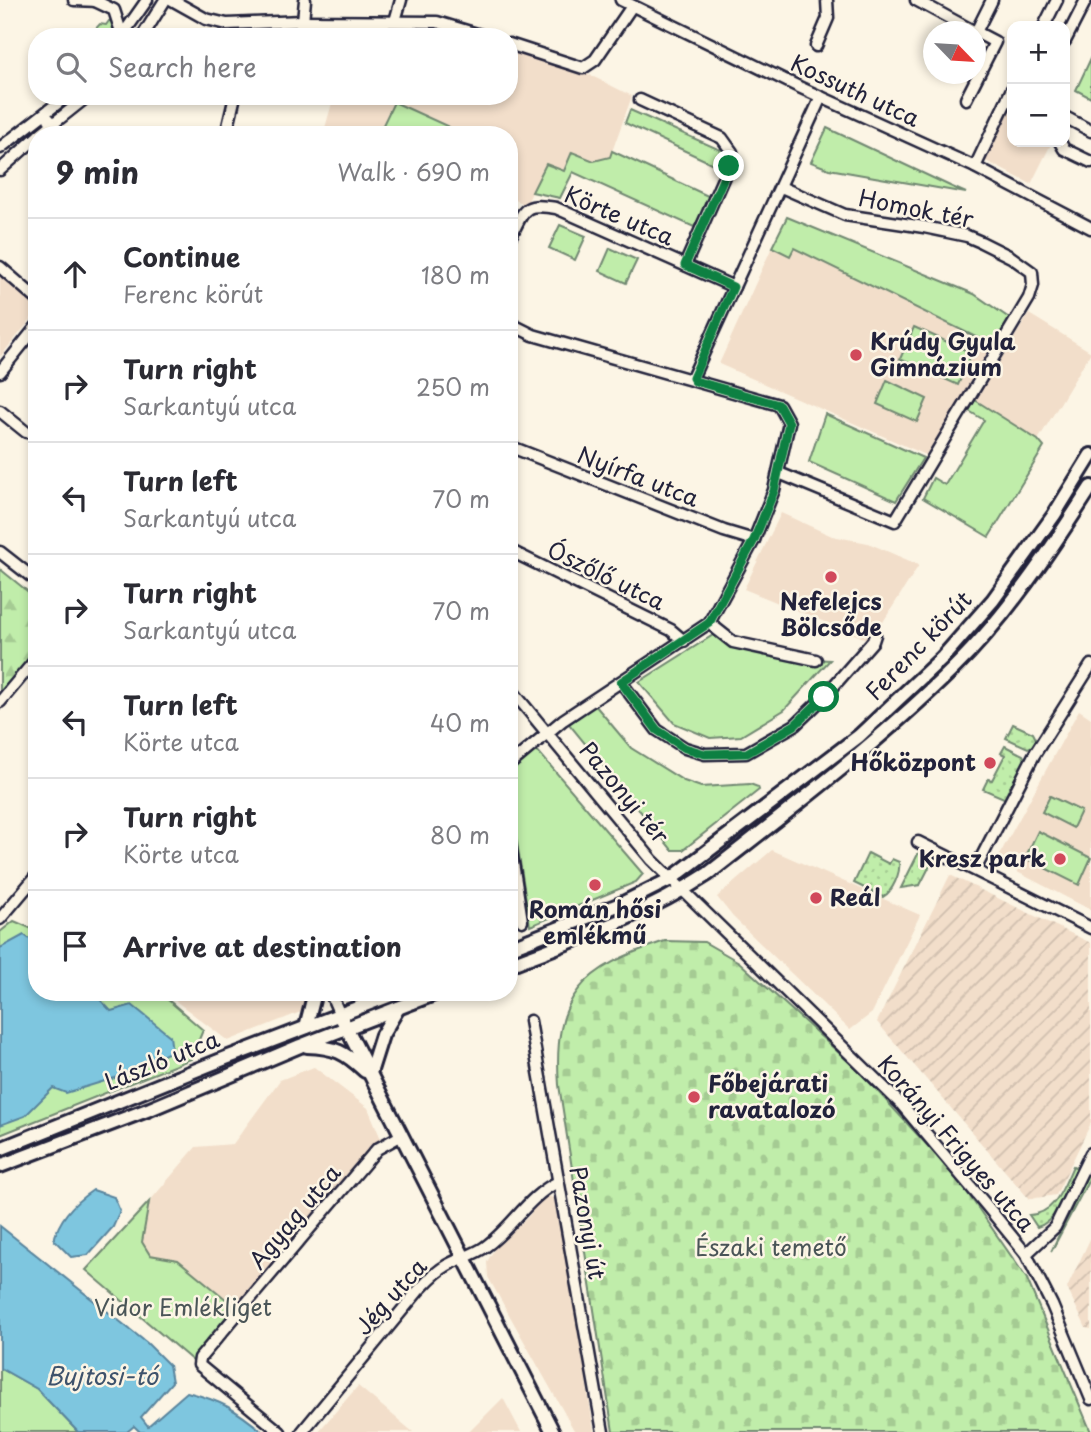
<!DOCTYPE html>
<meta charset="utf-8">
<style>
body{margin:0;font-family:"Playpen Sans",sans-serif;background:#f2f2f3;color:#2b2b33}
.controls{position:absolute;right:21px;top:21px;display:grid;overflow:hidden;border-radius:14px;box-shadow:0 4px 10px #0003}
.controls button{width:63px;height:63px;display:grid;place-items:center;padding:0;border:0;border-bottom:2px solid #e1e1e2;background:#fff;color:#2b2b33;font:35px sans-serif}
.compass{position:absolute;left:923px;top:21px;width:63px;height:63px;border-radius:50%;background:#fff;box-shadow:0 4px 10px #0003;rotate:115deg}
.stop{position:absolute;width:21px;height:21px;margin:-16px;border:5px solid #0b8043;border-radius:50%;background:#fff}
.stop.end{background:#0b8043;border-color:#fff;box-shadow:0 2px 7px #0008}
.list{margin:0;padding:0;list-style:none}
h2{display:flex;justify-content:space-between;align-items:center;height:91px;margin:0;padding:0 28px;font-size:30px}
h2 small{font-size:23px;font-weight:400;color:#7c7c81}
.list li{display:grid;grid-template-columns:46px 1fr auto;gap:21px;align-items:center;box-sizing:border-box;height:112px;padding:0 28px;border-top:2px solid #e1e1e2}
.list b{display:block;font-size:26px;white-space:nowrap}
.list p{margin:0;font-size:23px;white-space:nowrap;color:#7c7c81}
.list em{font-size:23px;font-style:normal;color:#7c7c81}
.icon{flex:none;width:38px;height:38px;fill:none;stroke:currentColor;stroke-width:2;stroke-linecap:round;stroke-linejoin:round}
.map{position:relative;flex:none;width:1091px;height:1432px;overflow:hidden}
.search{position:absolute;background:#fff;box-shadow:0 4px 10px #0003;left:28px;top:28px;width:490px;height:77px;display:flex;align-items:center;gap:18px;box-sizing:border-box;padding:0 24px;border-radius:28px;color:#7c7c81;font-size:26px}
.panel{position:absolute;background:#fff;box-shadow:0 4px 10px #0003;left:28px;top:126px;width:490px;height:875px;border-radius:28px}
.map>svg:first-child{display:block}
.built{fill:#f2deca}
.industrial{fill:url(#industrial-furrows)}
.grass{fill:url(#grass-dots);stroke:#718872;stroke-width:2}
.forest{fill:url(#forest-firs);stroke:#718872;stroke-width:2}
.cemetery{fill:url(#cemetery-stones);stroke:#718872;stroke-width:2}
.park{fill:#c0edaa;stroke:#718872;stroke-width:2}
.water{fill:#7ec6df;stroke:#59849d;stroke-width:2}
.lines{fill:none;stroke-linecap:round;stroke-linejoin:round}
.minor-casing{stroke:#22223b;stroke-width:15}
.major-casing{stroke:#22223b;stroke-width:18}
.minor{stroke:#fcf5e5;stroke-width:10}
.major{stroke:#fcf5e5;stroke-width:12}
.route{stroke:#0b8043;stroke-width:9}
.poi-dot{fill:#d1495b;stroke:#fcf5e5;stroke-width:2.5}
.labels{text-anchor:middle;stroke-width:5;stroke-linejoin:round;paint-order:stroke}
.street-label{font-size:23px;fill:#22223b;stroke:#fcf5e5}
.poi-label{font-size:23px;font-weight:bold;fill:#22223b;stroke:#fcf5e5;text-anchor:start}
.park-label{font-size:23px;fill:#4a5557;stroke:#fcf5e5}
.water-label{font-size:24px;font-style:italic;fill:#3e536c;stroke:#fcf5e5}
</style>
<div class="map">
<svg width="1091" height="1432" viewBox="0 0 1091 1432">
<defs>
<pattern id="industrial-furrows" width="10" height="10" patternUnits="userSpaceOnUse" patternTransform="scale(1.75)"><rect width="10" height="10" fill="#f2deca"/><path d="M-1 1l2-2M0 10L10 0M9 11l2-2" fill="none" stroke="#cfbeae"/></pattern>
<pattern id="grass-dots" width="8" height="8" patternUnits="userSpaceOnUse" patternTransform="scale(1.75)"><rect width="8" height="8" fill="#c0edaa"/><path d="M2 2h.1M6 6h.1" fill="none" stroke="#a5cb93" stroke-width="1.8" stroke-linecap="round"/></pattern>
<pattern id="forest-firs" width="22" height="20" patternUnits="userSpaceOnUse" patternTransform="scale(1.75)"><rect width="22" height="20" fill="#c0edaa"/><path d="M5 1l3.5 6h-7zM16 11l3.5 6h-7z" fill="#a5cb93"/></pattern>
<pattern id="cemetery-stones" width="16" height="16" patternUnits="userSpaceOnUse" patternTransform="scale(1.75)"><rect width="16" height="16" fill="#c0edaa"/><path d="M2 7V4a2 2 0 0 1 4 0v3zM10 15v-3a2 2 0 0 1 4 0v3z" fill="#a5cb93"/></pattern>
</defs>
<rect width="100%" height="100%" fill="#fcf5e5"/>
<filter id="ink" filterUnits="userSpaceOnUse"><feTurbulence type="fractalNoise" baseFrequency=".0143" numOctaves="2"/><feDisplacementMap in="SourceGraphic" scale="14" xChannelSelector="R" yChannelSelector="G"/><feConvolveMatrix kernelMatrix="1 2 1 2 8 2 1 2 1" color-interpolation-filters="sRGB"/></filter>
<g filter="url(#ink)">
<g class="built">
<polygon points="516,47 572,66 632,96 610,157 564,171 546,164 526,205 509,197 509,135 323,135 334,96 460,96 487,105 492,96 509,96 509,60"/>
<polygon points="1012,97 1012,142 1052,142 1031,184 982,159"/>
<polygon points="772,247 789,256 794,247 994,346 926,455 719,364"/>
<polygon points="0,276 37,306 37,312 0,357"/>
<polygon points="1029,314 1091,352 1038,440 975,400"/>
<polygon points="781,513 832,536 868,543 919,565 871,641 744,589"/>
<polygon points="1079,710 1091,718 1091,910 996,861"/>
<polygon points="772,850 920,915 872,1013 850,1030 733,917 717,897"/>
<polygon points="164,992 309,992 303,1011 228,1041"/>
<polygon points="314,1067 368,1108 381,1139 238,1309 178,1260 150,1255 142,1242 149,1202 196,1147 233,1144 280,1080"/>
<polygon points="544,1195 554,1198 574,1301 594,1432 575,1432 488,1277 487,1262 495,1248 528,1217"/>
<polygon points="358,1386 413,1432 318,1432"/>
<polygon points="503,1398 521,1432 469,1432"/>
</g>
<g class="industrial">
<polygon points="950,875 1091,943 1091,1123 1056,1195 1029,1199 877,1022"/>
<polygon points="1091,1237 1091,1329 1086,1328 1067,1288"/>
</g>
<g class="grass">
<polygon points="1013,724 1033,733 1036,739 1035,745 1028,748 1006,738"/>
<polygon points="1005,746 1023,755 1026,761 1006,799 983,789 988,779 992,780 1005,755 1001,753"/>
<polygon points="925,849 936,854 920,885 901,888 918,854"/>
<path d="M868,853L889,864L892,859L899,862C901,873 892,892 883,897L854,883Z"/>
<polygon points="604,915 578,931 509,959 509,952"/>
<path d="M1073,1166L1077,1168C1068,1186 1059,1221 1037,1227L1029,1215C1056,1214 1063,1187 1073,1166Z"/>
<polygon points="1091,1172 1091,1176 1051,1252 1088,1173"/>
</g>
<polygon class="forest" points="0,569 37,599 37,652 0,696"/>
<path class="cemetery" d="M665,941L704,942L739,962L861,1073L958,1179L1027,1279L1091,1432H613L559,1085C552,995 583,968 665,941Z"/>
<g class="park">
<polygon points="116,20 114,28 108,37 88,37 100,24 106,25 109,21"/>
<polygon points="1091,58 1091,98 1076,90"/>
<polygon points="394,102 449,127 446,135 394,135 381,129"/>
<polygon points="630,110 720,150 723,143 729,149 724,169 625,123"/>
<polygon points="827,128 950,186 966,193 829,169 811,162"/>
<polygon points="612,151 710,197 694,227 573,172 560,198 532,192 546,164 564,171 572,152 594,161 610,157"/>
<polygon points="787,217 974,294 1012,320 994,346 794,248 790,256 772,247"/>
<polygon points="560,225 586,236 575,260 549,248"/>
<polygon points="610,248 637,260 626,283 600,271"/>
<polygon points="914,327 972,353 958,385 900,359"/>
<polygon points="887,380 927,399 917,422 877,404"/>
<polygon points="975,400 1038,440 1044,447 989,537 923,498 933,478 945,485 984,420 969,411"/>
<polygon points="825,414 923,458 896,501 809,462"/>
<path d="M718,632C743,648 800,659 830,660L784,710L741,736L710,738L674,723L639,682Z"/>
<polygon points="595,705 631,748 684,781 701,787 750,784 758,787 759,790 683,850 672,850 569,724"/>
<polygon points="536,749 643,874 636,882 530,926 509,792 511,769"/>
<polygon points="1050,796 1081,811 1073,828 1042,812"/>
<polygon points="1038,831 1091,858 1079,885 1025,858"/>
<polygon points="14,921 37,931 37,992 159,992 203,1030 191,1059 0,1135 0,932"/>
<polygon points="149,1202 142,1242 150,1255 178,1260 238,1309 193,1361 86,1270"/>
<polygon points="0,1368 37,1389 78,1432 0,1432"/>
</g>
<g class="water">
<polygon points="24,935 37,944 37,992 93,992 111,1011 132,1005 170,1036 172,1051 118,1077 66,1093 53,1088 25,1116 0,1125 0,948"/>
<path d="M93,1190L114,1197L120,1211L113,1227L88,1255L71,1257L54,1240C59,1219 75,1202 93,1190Z"/>
<path d="M0,1226L147,1343L169,1365L172,1382L141,1417L148,1426L187,1392C222,1401 235,1409 263,1432H140L134,1426L127,1432H78L37,1389L0,1368Z"/>
</g>
<g class="lines">
<defs>
<g id="minor">
<polyline points="74,0 99,1"/>
<polyline points="172,0 206,19 227,24 303,21 437,22 487,37"/>
<polyline points="621,0 799,87 975,167 1091,228"/>
<polyline points="916,0 975,32"/>
<polyline points="95,1 114,10 122,35"/>
<polyline points="303,21 305,0"/>
<polyline points="395,21 401,0"/>
<polyline points="1044,26 1057,0"/>
<polyline points="976,32 992,0"/>
<polyline points="121,37 147,0"/>
<polyline points="142,37 165,0"/>
<polyline points="1065,41 1086,0"/>
<polyline points="509,44 583,68 595,60 632,6"/>
<polyline points="816,46 828,18 827,0"/>
<polyline points="966,99 995,42 976,32"/>
<polyline points="640,100 722,138 732,152 729,165 685,265"/>
<polyline points="1065,117 1091,131"/>
<polyline points="49,119 60,135"/>
<polyline points="39,135 88,96"/>
<polyline points="226,135 235,96"/>
<polyline points="1060,142 1064,149 1091,162"/>
<polyline points="0,148 67,96"/>
<polyline points="975,167 1012,89"/>
<polyline points="0,170 37,137"/>
<path d="M512,234C525,207 525,203 556,208L734,287"/>
<polyline points="0,267 37,299"/>
<polyline points="509,323 533,335 779,405 789,423 774,490 754,540 709,623 563,720 509,765"/>
<polyline points="0,372 37,326"/>
<polyline points="693,380 693,376 821,97"/>
<polyline points="0,411 26,432"/>
<polyline points="509,446 724,531 754,540"/>
<polyline points="779,473 895,521 1029,298 1033,285 1032,272 1011,257 981,242 967,236 924,227 845,215 781,187"/>
<polyline points="509,550 671,630 684,641"/>
<polyline points="0,552 37,581"/>
<polyline points="709,623 733,642 816,660"/>
<polyline points="621,682 657,730 685,748 705,754 746,753 795,725 824,697 873,641 875,635"/>
<polyline points="509,687 652,860 902,1105 987,1206 1026,1254 1052,1305 1091,1399"/>
<polyline points="0,702 37,658"/>
<polyline points="509,837 522,921"/>
<polyline points="918,842 1091,928"/>
<polyline points="976,868 1034,755 1091,665"/>
<polyline points="0,919 37,875"/>
<polyline points="330,992 340,1015"/>
<polyline points="530,1021 603,1432"/>
<polyline points="1026,1254 1055,1227 1091,1153"/>
<polyline points="280,1432 199,1365 200,1358 377,1149 402,1135"/>
<path d="M302,1432L418,1291C427,1282 435,1272 446,1266C459,1258 474,1255 485,1247C512,1228 528,1196 558,1182"/>
</g>
<g id="major">
<polyline points="509,948 623,903 671,879 859,736 943,657 993,600 1054,515 1091,455"/>
<path d="M509,965C577,939 647,914 708,874C792,808 877,744 953,669C1007,616 1050,551 1091,487"/>
<polyline points="340,1015 553,1432"/>
<polyline points="306,1027 315,992"/>
<path d="M307,1046C335,1047 345,1052 365,1071"/>
<polyline points="370,1073 382,1035 398,1008"/>
<polyline points="0,1149 226,1058 399,992"/>
<polyline points="0,1166 150,1109 300,1046 439,992"/>
</g>
</defs>
<use href="#minor" class="minor-casing"/>
<use href="#major" class="major-casing"/>
<use href="#minor" class="minor"/>
<use href="#major" class="major"/>
</g>
</g>
<g class="lines" filter="url(#ink)">
<polyline class="route" points="729,166 685,265 733,287 693,378 695,381 779,405 789,423 774,491 754,540 709,623 621,682 657,730 685,748 705,754 747,753 795,725 824,697"/>
</g>
<g class="poi-dot">
<circle cx="856" cy="355" r="7"/>
<circle cx="831" cy="577" r="7"/>
<circle cx="990" cy="763" r="7"/>
<circle cx="1060" cy="859" r="7"/>
<circle cx="595" cy="885" r="7"/>
<circle cx="816" cy="898" r="7"/>
<circle cx="694" cy="1097" r="7"/>
</g>
<g class="labels">
<g class="street-label">
<text transform="translate(855 91) rotate(25)" y="8">Kossuth utca</text>
<text transform="translate(916 209) rotate(11)" y="8">Homok tér</text>
<text transform="translate(619 216) rotate(23)" y="8">Körte utca</text>
<text transform="translate(638 477) rotate(21)" y="8">Nyírfa utca</text>
<text transform="translate(606 576) rotate(26)" y="8">Ószőlő utca</text>
<text transform="translate(919 646) rotate(-46)" y="8">Ferenc körút</text>
<text transform="translate(624 793) rotate(50)" y="8">Pazonyi tér</text>
<text transform="translate(162 1061) rotate(-22)" y="8">László utca</text>
<text transform="translate(956 1144) rotate(49)" y="8">Korányi Frigyes utca</text>
<text transform="translate(295 1217) rotate(-50)" y="8">Agyag utca</text>
<text transform="translate(587 1223) rotate(80)" y="8">Pazonyi út</text>
<text transform="translate(391 1297) rotate(-48)" y="8">Jég utca</text>
</g>
<g class="poi-label">
<text x="870" y="350">Krúdy Gyula<tspan x="870" dy="26">Gimnázium</tspan></text>
<text x="831" y="610" text-anchor="middle">Nefelejcs<tspan x="831" dy="26">Bölcsőde</tspan></text>
<text x="976" y="771" text-anchor="end">Hőközpont</text>
<text x="1046" y="867" text-anchor="end">Kresz park</text>
<text x="830" y="906">Reál</text>
<text x="595" y="918" text-anchor="middle">Román hősi<tspan x="595" dy="26">emlékmű</tspan></text>
<text x="708" y="1092">Főbejárati<tspan x="708" dy="26">ravatalozó</tspan></text>
</g>
<g class="park-label">
<text x="771" y="1256">Északi temető</text>
<text x="183" y="1316">Vidor Emlékliget</text>
</g>
<g class="water-label">
<text x="102" y="1385">Bujtosi-tó</text>
</g>
</g>
</svg>
<div class="controls">
<button>+</button>
<button>−</button>
</div>
<svg class="compass" viewBox="-18 -18 36 36"><path d="M0-13l5 13h-10z" fill="#e53935"/><path d="M0 13l5-13h-10z" fill="#7c7c81"/></svg>
<div class="stop" style="left:824px;top:697px"></div>
<div class="stop end" style="left:729px;top:166px"></div>
<div class="search"><svg class="icon" aria-label="search" viewBox="0 0 24 24"><circle cx="10" cy="10" r="6"/><path d="M15 15l6 6"/></svg>Search here</div>
<section class="panel">
<h2>9 min<small>Walk · 690 m</small></h2>
<ul class="list">
<li><svg class="icon" aria-label="ahead" viewBox="0 0 24 24"><path d="M12 20V5M6 11l6-6 6 6"/></svg><div><b>Continue</b><p>Ferenc körút</p></div><em>180 m</em></li>
<li><svg class="icon" aria-label="right" viewBox="0 0 24 24"><path d="M7 20v-9h11M14 6l5 5-5 5"/></svg><div><b>Turn right</b><p>Sarkantyú utca</p></div><em>250 m</em></li>
<li><svg class="icon" aria-label="left" viewBox="0 0 24 24"><path d="M17 20v-9H6M10 6l-5 5 5 5"/></svg><div><b>Turn left</b><p>Sarkantyú utca</p></div><em>70 m</em></li>
<li><svg class="icon" aria-label="right" viewBox="0 0 24 24"><path d="M7 20v-9h11M14 6l5 5-5 5"/></svg><div><b>Turn right</b><p>Sarkantyú utca</p></div><em>70 m</em></li>
<li><svg class="icon" aria-label="left" viewBox="0 0 24 24"><path d="M17 20v-9H6M10 6l-5 5 5 5"/></svg><div><b>Turn left</b><p>Körte utca</p></div><em>40 m</em></li>
<li><svg class="icon" aria-label="right" viewBox="0 0 24 24"><path d="M7 20v-9h11M14 6l5 5-5 5"/></svg><div><b>Turn right</b><p>Körte utca</p></div><em>80 m</em></li>
<li><svg class="icon" aria-label="arrive" viewBox="0 0 24 24"><path d="M6 21V4h12l-3 4 3 4H6"/></svg><div><b>Arrive at destination</b></div></li>
</ul>
</section>
</div>
